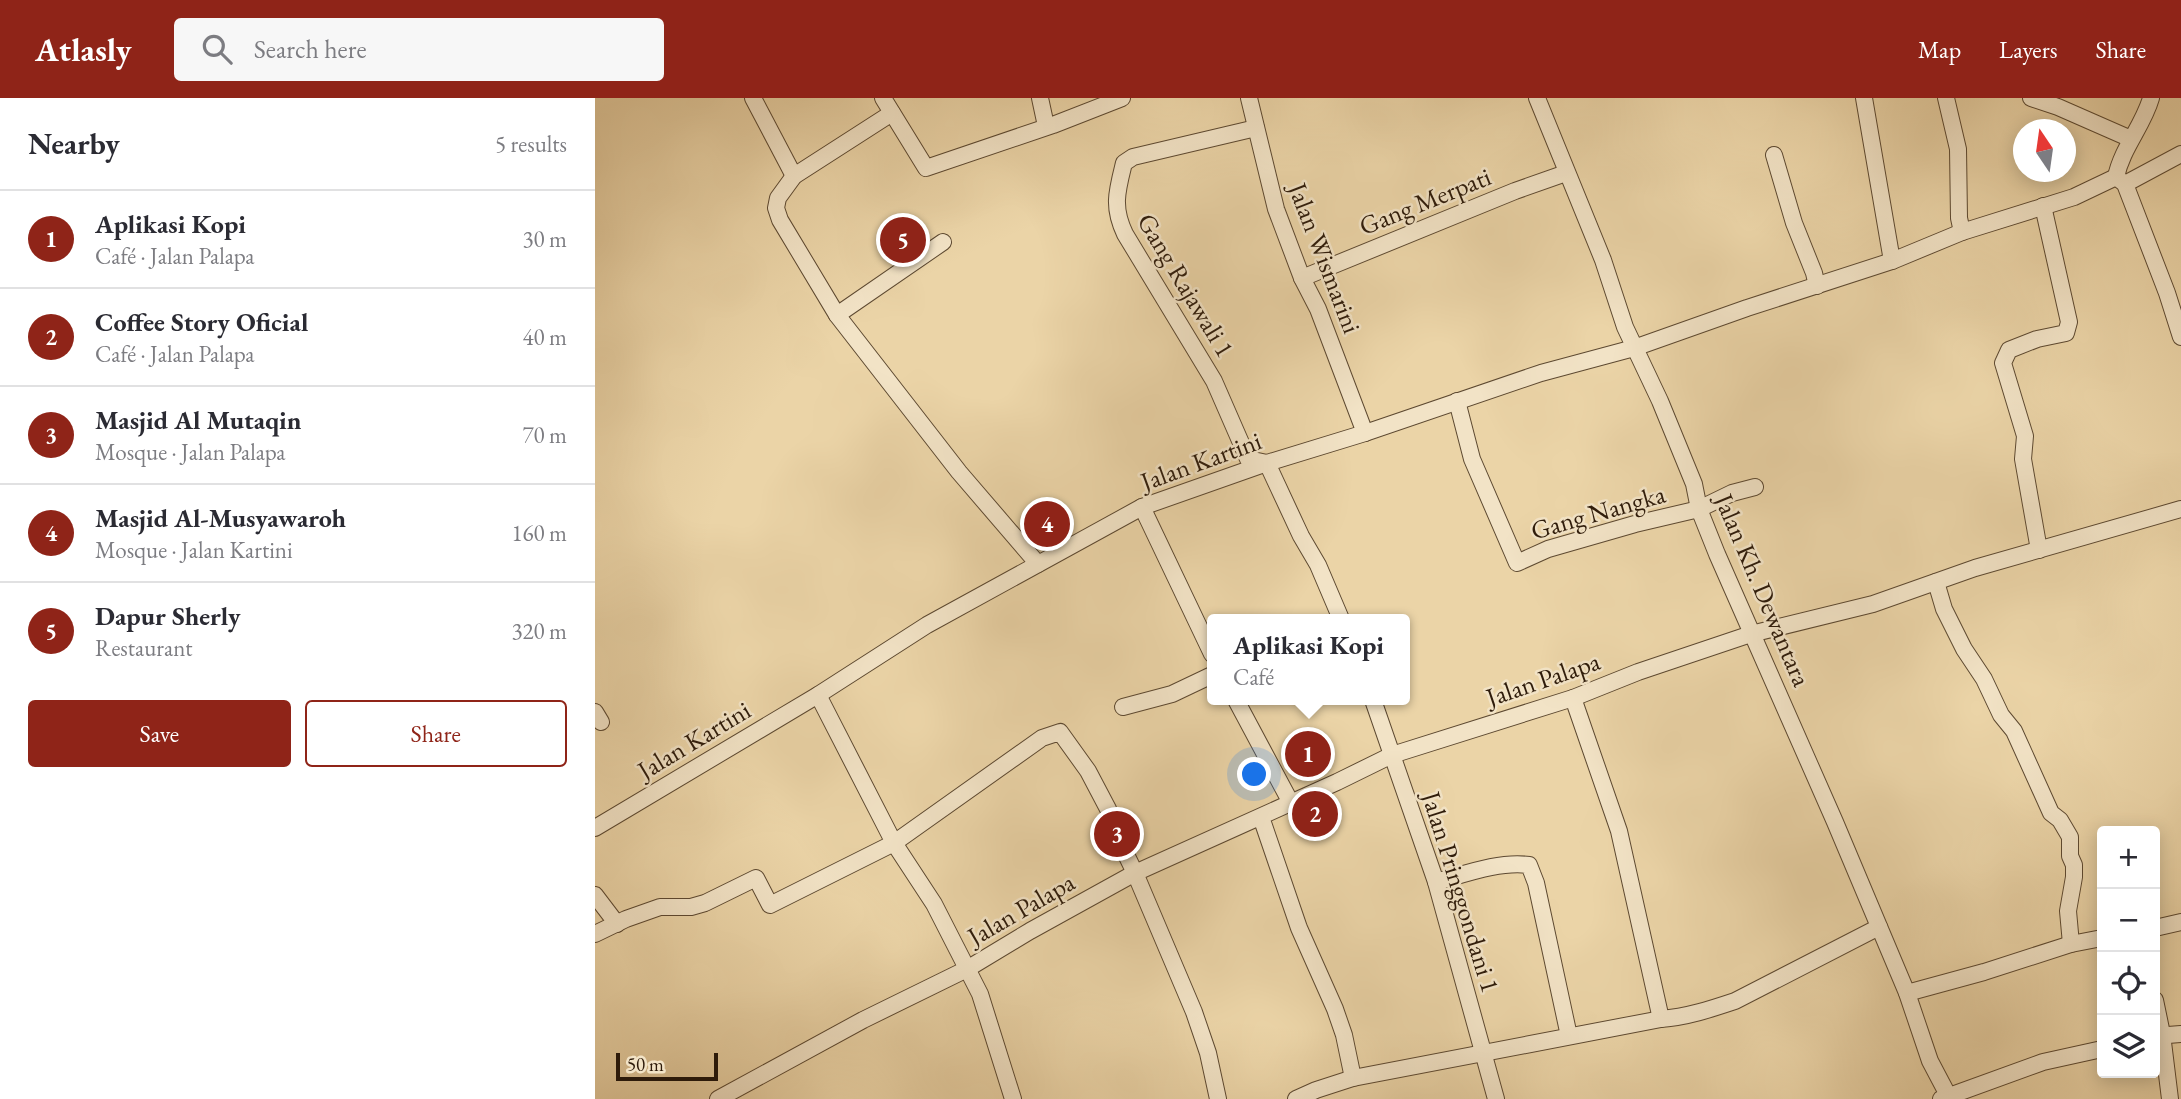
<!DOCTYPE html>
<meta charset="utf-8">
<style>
body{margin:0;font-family:"EB Garamond",serif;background:#f7f7f7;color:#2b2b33}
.controls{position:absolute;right:21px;bottom:21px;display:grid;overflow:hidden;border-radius:7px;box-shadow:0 4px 18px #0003}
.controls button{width:63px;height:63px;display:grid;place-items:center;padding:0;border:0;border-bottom:2px solid #e1e1e2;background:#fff;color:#2b2b33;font:35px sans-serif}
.compass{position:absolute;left:1418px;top:21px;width:63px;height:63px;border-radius:50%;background:#fff;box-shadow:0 4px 18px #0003;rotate:347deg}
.scale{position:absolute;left:21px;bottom:18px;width:102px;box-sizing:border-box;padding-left:7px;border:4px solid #2e1b0a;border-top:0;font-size:19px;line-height:24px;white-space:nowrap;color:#2e1b0a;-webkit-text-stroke:5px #f2e3c6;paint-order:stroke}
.you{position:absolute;left:660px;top:677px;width:24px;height:24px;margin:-18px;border:5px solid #fff;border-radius:50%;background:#1a73e8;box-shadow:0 0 0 10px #1a73e833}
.badge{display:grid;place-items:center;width:46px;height:46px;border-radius:50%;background:#8f2418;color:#fff;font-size:23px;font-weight:700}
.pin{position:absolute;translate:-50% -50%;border:4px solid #fff;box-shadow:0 2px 7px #0006}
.popup{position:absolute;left:612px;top:516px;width:203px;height:91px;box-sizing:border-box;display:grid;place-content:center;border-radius:7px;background:#fff;filter:drop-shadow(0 2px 5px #0005);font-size:23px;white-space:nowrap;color:#7c7c81}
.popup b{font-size:26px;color:#2b2b33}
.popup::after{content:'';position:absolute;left:50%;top:100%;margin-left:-14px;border:14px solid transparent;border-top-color:#fff}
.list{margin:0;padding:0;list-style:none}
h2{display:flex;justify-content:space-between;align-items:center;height:91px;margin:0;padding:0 28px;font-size:30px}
h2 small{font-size:23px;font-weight:400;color:#7c7c81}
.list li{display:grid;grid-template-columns:46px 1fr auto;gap:21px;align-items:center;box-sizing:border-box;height:98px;padding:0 28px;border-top:2px solid #e1e1e2}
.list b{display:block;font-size:26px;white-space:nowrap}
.list p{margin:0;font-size:23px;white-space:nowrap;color:#7c7c81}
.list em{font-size:23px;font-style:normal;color:#7c7c81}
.actions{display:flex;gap:14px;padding:21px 28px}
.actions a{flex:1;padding:16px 0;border:2px solid #8f2418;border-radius:7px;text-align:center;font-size:24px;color:#8f2418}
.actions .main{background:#8f2418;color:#fff}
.icon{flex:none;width:38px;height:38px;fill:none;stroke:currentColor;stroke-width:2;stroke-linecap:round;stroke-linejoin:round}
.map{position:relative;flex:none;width:1586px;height:1001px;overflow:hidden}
header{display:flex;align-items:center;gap:42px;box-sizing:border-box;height:98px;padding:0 35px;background:#8f2418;color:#fff}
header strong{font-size:33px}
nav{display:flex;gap:38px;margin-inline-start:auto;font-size:24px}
.search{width:490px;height:63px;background:#f7f7f7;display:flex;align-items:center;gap:18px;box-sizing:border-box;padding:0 24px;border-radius:7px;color:#7c7c81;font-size:26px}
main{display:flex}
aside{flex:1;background:#fff}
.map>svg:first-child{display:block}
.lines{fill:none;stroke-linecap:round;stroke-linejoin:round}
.minor-casing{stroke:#5d4931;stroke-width:18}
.minor{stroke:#f2e3c6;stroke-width:16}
.labels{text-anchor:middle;stroke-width:5;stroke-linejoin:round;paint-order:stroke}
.street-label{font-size:26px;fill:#2e1b0a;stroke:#f2e3c6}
</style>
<header>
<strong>Atlasly</strong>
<div class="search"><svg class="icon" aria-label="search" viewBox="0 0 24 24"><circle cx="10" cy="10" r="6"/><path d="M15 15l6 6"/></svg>Search here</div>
<nav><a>Map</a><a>Layers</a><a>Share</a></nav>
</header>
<main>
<aside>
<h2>Nearby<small>5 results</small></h2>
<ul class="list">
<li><span class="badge">1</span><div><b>Aplikasi Kopi</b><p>Café · Jalan Palapa</p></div><em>30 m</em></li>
<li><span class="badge">2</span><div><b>Coffee Story Oficial</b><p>Café · Jalan Palapa</p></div><em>40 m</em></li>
<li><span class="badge">3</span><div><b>Masjid Al Mutaqin</b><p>Mosque · Jalan Palapa</p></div><em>70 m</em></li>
<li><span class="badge">4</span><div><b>Masjid Al-Musyawaroh</b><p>Mosque · Jalan Kartini</p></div><em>160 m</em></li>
<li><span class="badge">5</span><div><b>Dapur Sherly</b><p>Restaurant</p></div><em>320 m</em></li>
</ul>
<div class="actions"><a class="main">Save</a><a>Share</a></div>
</aside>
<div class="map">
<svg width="1586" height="1001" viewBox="0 0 1586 1001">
<rect width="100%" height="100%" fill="#ebd4a7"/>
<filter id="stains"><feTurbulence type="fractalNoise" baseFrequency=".00286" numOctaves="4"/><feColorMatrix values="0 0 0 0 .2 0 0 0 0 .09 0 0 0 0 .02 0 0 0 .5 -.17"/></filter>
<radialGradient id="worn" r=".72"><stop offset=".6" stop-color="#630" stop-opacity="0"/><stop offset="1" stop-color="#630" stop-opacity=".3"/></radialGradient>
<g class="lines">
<defs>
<g id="minor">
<polyline points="158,0 199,78"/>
<polyline points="288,0 331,70 458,27 527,0"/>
<polyline points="445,0 451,28"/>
<polyline points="654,0 681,111 707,180 723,211 770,335"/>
<polyline points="942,0 1008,162 1030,229 1065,303 1099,386 1104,411 1122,456 1240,724 1312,895 1335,963 1355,1001"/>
<polyline points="1269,0 1297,163"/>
<polyline points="1351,0 1363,51 1364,120 1367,134"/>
<polyline points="1436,0 1463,9 1536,41"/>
<polyline points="297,15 199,78 183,100 181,110 185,122 242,217 364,374 443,466"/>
<path d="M661,30L538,59L529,65C522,93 517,109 530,136L619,283L653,361L672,365L706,438L723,467L746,521"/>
<polyline points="1179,57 1199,125 1219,175 1222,188"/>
<polyline points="1521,79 1530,86 1572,195 1586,239"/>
<path d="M1521,79C1527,50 1548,28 1556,0"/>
<polyline points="1530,86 1586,56"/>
<polyline points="707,180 920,93 971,75"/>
<polyline points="242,217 348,144"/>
<polyline points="862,303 877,361 922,465 953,451 1040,426 1104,411 1137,395 1160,389"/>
<polyline points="547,409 617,556"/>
<polyline points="1444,452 1428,361 1430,338 1408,265 1414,252 1442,241 1471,235 1474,224 1448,108"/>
<polyline points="1341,484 1349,511 1369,551 1389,581 1406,617 1419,633 1456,715 1465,722 1475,739 1475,758 1479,767 1479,779 1473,813 1476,846"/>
<polyline points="223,597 299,745 339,806 385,896 418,1001"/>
<polyline points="978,600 1024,733 1066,921"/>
<polyline points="641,602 696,705"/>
<polyline points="778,602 841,784 901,1001"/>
<polyline points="528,609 577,596 617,577"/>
<polyline points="0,614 6,624"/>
<polyline points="666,719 704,830 740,911 749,937 758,980"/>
<polyline points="0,730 223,597 332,527 547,409 672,365 770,335 946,275 1039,250 1152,210 1297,163 1367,134 1479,99 1521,79"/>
<path d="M841,784C870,776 904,763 934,767L941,785L974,938"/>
<polyline points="0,797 22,826"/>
<polyline points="1560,830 1586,824"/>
<polyline points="0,836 31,821 65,809 96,809 110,805 161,780 175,807 299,745 447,640 465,634 493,673 513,711 524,742 540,775 599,914 613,955 623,1001"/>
<polyline points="1312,895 1389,874 1476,846 1507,840"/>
<polyline points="1560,902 1567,936 1575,1001"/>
<polyline points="1560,938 1586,936"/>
<polyline points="123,1001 268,922 372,871 435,833 540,775 742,684 797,657 978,600 1043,574 1156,536 1278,506 1380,470 1586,411"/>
<path d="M701,1001L721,992L758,980L1066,921C1092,919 1116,911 1140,903L1284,829"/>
<polyline points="1346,1001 1448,964 1507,951"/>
</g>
</defs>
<use href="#minor" class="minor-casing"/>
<use href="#minor" class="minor"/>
</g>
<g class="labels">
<g class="street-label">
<text transform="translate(830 103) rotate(-22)" y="9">Gang Merpati</text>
<text transform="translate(730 160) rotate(69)" y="9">Jalan Wismarini</text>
<text transform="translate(591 187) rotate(59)" y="9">Gang Rajawali 1</text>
<text transform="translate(606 363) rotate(-20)" y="9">Jalan Kartini</text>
<text transform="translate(1003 414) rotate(-16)" y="9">Gang Nangka</text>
<text transform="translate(1168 492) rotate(67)" y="9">Jalan Kh. Dewantara</text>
<text transform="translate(948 581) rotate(-19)" y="9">Jalan Palapa</text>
<text transform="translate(99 642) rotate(-31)" y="9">Jalan Kartini</text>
<text transform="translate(866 794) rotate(73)" y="9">Jalan Pringgondani 1</text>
<text transform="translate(426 811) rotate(-30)" y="9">Jalan Palapa</text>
</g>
</g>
<rect width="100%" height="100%" filter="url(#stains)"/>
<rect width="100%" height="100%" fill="url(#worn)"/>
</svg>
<div class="controls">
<button>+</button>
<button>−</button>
<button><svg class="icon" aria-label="locate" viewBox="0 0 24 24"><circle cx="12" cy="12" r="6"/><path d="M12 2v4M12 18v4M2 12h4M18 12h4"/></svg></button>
<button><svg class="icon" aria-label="layers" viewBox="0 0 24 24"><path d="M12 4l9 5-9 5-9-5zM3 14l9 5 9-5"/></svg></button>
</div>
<svg class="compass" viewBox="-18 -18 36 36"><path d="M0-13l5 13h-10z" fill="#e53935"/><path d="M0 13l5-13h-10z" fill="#7c7c81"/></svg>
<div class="scale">50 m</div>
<div class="you"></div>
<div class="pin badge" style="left:713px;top:656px">1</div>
<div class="popup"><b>Aplikasi Kopi</b>Café</div>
<div class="pin badge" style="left:720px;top:716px">2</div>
<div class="pin badge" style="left:522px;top:736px">3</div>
<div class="pin badge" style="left:452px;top:426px">4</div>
<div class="pin badge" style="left:308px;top:142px">5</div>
</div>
</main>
